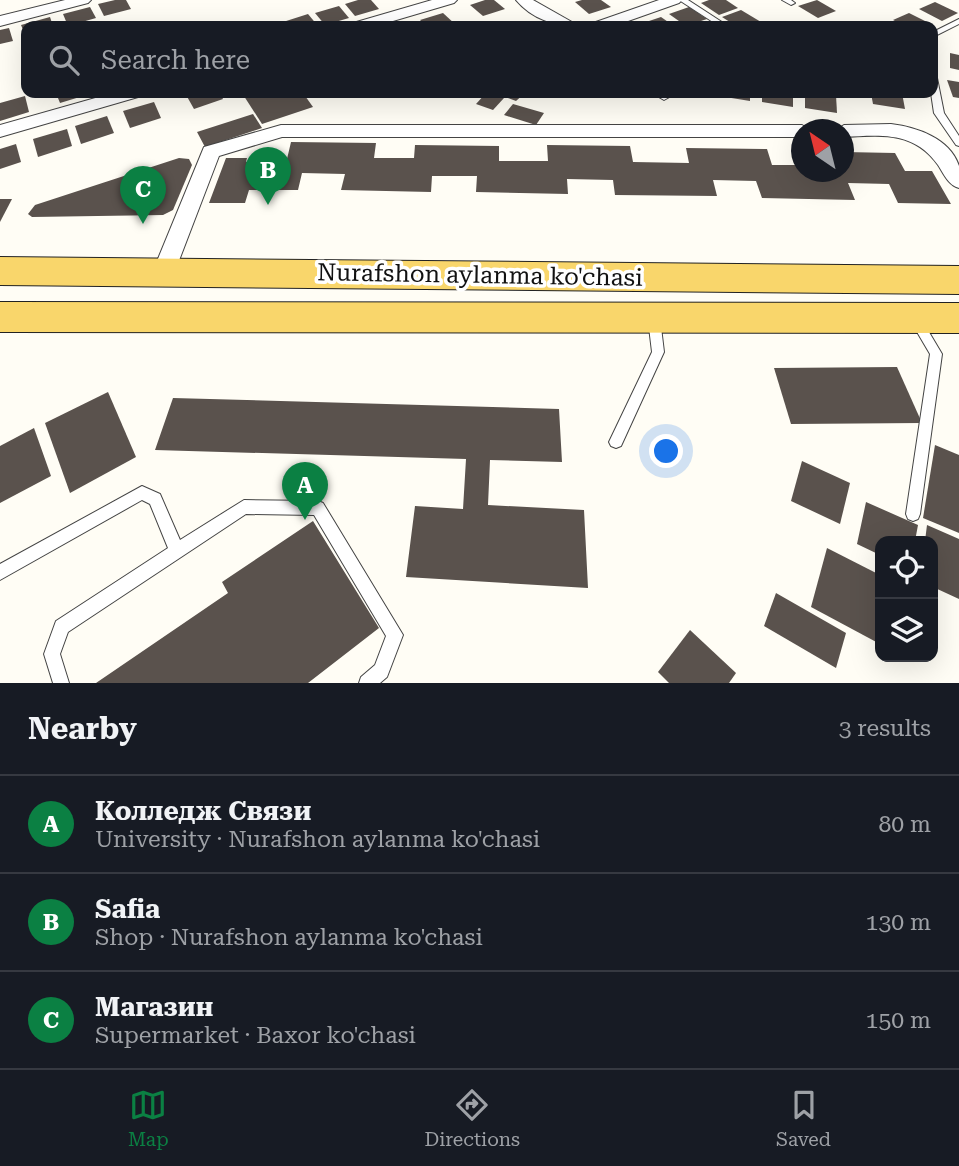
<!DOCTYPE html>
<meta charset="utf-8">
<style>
body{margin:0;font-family:"Roboto Serif",serif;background:#20242c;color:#f1f3f6}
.controls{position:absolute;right:21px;bottom:21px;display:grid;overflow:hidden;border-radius:14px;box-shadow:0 7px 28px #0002}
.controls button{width:63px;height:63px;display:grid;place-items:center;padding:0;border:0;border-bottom:2px solid #363941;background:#171b24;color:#f1f3f6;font:35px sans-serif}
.compass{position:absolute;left:791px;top:119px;width:63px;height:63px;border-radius:50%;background:#171b24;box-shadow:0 7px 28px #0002;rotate:325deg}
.you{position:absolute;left:667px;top:452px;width:24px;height:24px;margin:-18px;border:5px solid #fff;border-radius:50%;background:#1a73e8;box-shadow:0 0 0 10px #1a73e833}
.badge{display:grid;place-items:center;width:46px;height:46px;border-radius:50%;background:#0b8043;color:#fff;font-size:23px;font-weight:700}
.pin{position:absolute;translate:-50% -58px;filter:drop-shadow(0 2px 4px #0008)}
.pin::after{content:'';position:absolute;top:37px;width:24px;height:21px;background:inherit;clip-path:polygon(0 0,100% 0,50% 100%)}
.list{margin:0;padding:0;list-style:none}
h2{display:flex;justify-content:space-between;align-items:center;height:91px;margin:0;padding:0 28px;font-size:30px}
h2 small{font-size:23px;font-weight:400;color:#9ea1a6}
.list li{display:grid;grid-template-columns:46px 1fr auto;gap:21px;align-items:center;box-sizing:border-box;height:98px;padding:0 28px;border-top:2px solid #363941}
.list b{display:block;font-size:26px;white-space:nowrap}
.list p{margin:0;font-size:23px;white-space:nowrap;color:#9ea1a6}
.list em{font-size:23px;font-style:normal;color:#9ea1a6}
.icon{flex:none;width:38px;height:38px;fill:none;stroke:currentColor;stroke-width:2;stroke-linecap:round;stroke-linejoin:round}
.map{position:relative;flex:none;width:959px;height:683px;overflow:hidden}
.search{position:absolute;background:#171b24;box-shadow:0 7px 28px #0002;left:21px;right:21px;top:21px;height:77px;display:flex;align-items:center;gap:18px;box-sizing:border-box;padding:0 24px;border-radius:14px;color:#9ea1a6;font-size:26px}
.sheet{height:385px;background:#171b24}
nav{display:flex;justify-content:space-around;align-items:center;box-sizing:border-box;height:98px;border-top:2px solid #363941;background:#171b24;font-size:19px;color:#9ea1a6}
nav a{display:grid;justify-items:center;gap:4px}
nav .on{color:#0b8043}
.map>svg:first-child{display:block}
.building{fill:#5a524d}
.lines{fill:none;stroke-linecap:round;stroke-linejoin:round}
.service-casing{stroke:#444;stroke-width:2}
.minor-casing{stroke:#444;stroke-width:2}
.primary-casing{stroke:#222;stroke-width:2}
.service{fill:#fff;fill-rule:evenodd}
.minor{fill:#fff;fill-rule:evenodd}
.primary{fill:#f9d66b;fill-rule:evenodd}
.labels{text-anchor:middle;stroke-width:7;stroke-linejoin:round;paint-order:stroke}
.street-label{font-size:24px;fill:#111;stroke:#fff}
</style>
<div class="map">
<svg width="959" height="683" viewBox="0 0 959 683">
<rect width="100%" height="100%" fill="#fffdf5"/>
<g class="building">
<polygon points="115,0 126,0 131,9 104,16 98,4"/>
<polygon points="358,0 371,0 379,9 355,16 345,4"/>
<polygon points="485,0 494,0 505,9 483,16 470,5"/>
<polygon points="582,0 601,0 611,7 589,14 575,2"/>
<polygon points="709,0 726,0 738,8 719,15 701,3"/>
<polygon points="817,0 836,11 818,18 798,6"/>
<polygon points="935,2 958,13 942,21 919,9"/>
<polygon points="339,6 349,18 325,25 315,13"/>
<polygon points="90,7 96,18 68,26 63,14"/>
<polygon points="689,7 707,19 686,26 669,14"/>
<polygon points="741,10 761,22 750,26 736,26 722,17"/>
<polygon points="443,13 456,25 426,26 420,20"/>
<polygon points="909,13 933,25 904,26 893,20"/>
<polygon points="308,14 318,26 287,26 283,22"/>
<polygon points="50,17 53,26 26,26 26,37 21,25"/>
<polygon points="661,17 674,26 640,24"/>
<polygon points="9,28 13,41 0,44 0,30"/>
<polygon points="950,53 959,55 959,70 950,68"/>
<polygon points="947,80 959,82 959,98 953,97"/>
<polygon points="56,93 93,93 60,103"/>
<polygon points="185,93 220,93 223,99 194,109"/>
<polygon points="242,93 303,93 313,107 262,124"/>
<polygon points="486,93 489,93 504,98 493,110 476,104"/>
<polygon points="494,93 525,93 516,101"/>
<polygon points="719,93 750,93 750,101 719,96"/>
<polygon points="762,93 793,93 793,107 762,102"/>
<polygon points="805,93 836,95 837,113 805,108"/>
<polygon points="871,93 902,93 905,109 873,104"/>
<polygon points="25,96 29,112 0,121 0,103"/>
<polygon points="154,102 161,118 130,128 123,111"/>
<polygon points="513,104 544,113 536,125 504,115"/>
<polygon points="253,114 262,128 205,147 197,132"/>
<polygon points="107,116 114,133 81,144 75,126"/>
<polygon points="67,129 72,146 38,157 33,139"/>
<polygon points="291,142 376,143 374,158 414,158 415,145 499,146 499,161 548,161 547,145 630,146 633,162 689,163 686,148 767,149 772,165 802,165 802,172 844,172 844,152 895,153 905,171 932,171 951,204 898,203 889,184 848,183 855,200 762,198 756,181 713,180 717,196 615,195 613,180 567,179 568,194 476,192 477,176 432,176 431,192 341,190 345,174 302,173 298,190 249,190 245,203 209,203 226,158 247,158 246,162 259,162 261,158 287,159"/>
<polygon points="16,144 21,162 0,169 0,149"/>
<polygon points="179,158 189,159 192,165 173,210 163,215 32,217 28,214 35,205"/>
<polygon points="0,199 12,199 0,222"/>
<polygon points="897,367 922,423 791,424 774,368"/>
<polygon points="108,392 136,457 70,493 45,423"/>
<polygon points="173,398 559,409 562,462 490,460 488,505 584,510 588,588 406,577 415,506 463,509 466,459 155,450"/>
<polygon points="34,428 51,476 0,503 0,446"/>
<polygon points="935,445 959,455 959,533 923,518"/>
<polygon points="802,461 850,483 840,524 791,501"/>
<polygon points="866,502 918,525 915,541 880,541 880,555 857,544"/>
<polygon points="313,521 379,628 308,683 96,683 228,593 222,582"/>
<polygon points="927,525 959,539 959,599 933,587 933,541 925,541"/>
<polygon points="827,548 880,575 880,644 811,607"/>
<polygon points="776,593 846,633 836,668 764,626"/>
<polygon points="690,630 736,673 729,683 669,683 658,672"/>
</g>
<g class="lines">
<defs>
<g id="service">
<polygon points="679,0 688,0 728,26 719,26"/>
<polygon points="782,0 791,0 795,3 791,5"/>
<polygon points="959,19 959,24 933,37 933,32"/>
<polygon points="933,75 937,78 944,113 959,136 959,146 956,145 934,113 931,93 933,93"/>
<polygon points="654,314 658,316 660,319 664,352 621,446 616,448 611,446 609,442 652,352 648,319 650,316"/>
<polygon points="916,315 920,317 942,354 920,514 918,519 913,521 908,519 906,514 930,354 910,320 912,317"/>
<polygon points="142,486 160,494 180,540 244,500 318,501 323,503 403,635 387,677 380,683 359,683 361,677 375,665 386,636 314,515 246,514 68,632 60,654 69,683 53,683 44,654 56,621 168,548 150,504 142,500 0,580 0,564"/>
</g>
<g id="minor">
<polygon points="65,0 91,0 88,3 0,26 0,16"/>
<polygon points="432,0 457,0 454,3 376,26 351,26 353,23"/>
<path d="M516,0H533L579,26C556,27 532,19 516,0Z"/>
<polygon points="659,0 682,0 679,3 614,26 591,26 593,23"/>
<polygon points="113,93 141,93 138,97 0,137 0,125"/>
<polygon points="652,93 671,93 673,95 664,100"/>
<path d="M891,124C916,127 950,138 959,166C959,172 959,181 959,188C948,185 944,174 938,165C914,131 881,135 844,137V130H836L844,125Z"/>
<polygon points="281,125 802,125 810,130 802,130 802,137 282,137 219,156 175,271 172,277 164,280 156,277 153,271 204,147"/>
</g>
<g id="primary">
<polygon points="0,257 959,266 959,294 0,285"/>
<polygon points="0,302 959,303 959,333 0,332"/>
</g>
</defs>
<use href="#service" class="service-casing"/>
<use href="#minor" class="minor-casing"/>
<use href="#primary" class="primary-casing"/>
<use href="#service" class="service"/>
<use href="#minor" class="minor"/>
<use href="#primary" class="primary"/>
</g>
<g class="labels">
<g class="street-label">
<text transform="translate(480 275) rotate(1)" y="8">Nurafshon aylanma ko'chasi</text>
</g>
</g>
</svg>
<div class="controls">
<button><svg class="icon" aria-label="locate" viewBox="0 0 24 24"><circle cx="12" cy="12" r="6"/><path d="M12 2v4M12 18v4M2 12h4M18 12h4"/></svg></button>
<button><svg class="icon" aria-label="layers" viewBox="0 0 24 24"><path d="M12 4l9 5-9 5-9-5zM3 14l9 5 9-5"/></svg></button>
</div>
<svg class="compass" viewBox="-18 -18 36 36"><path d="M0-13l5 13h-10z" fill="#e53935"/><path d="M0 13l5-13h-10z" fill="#9ea1a6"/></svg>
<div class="you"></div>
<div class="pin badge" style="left:305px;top:520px">A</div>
<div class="pin badge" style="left:268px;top:205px">B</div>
<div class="pin badge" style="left:143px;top:224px">C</div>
<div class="search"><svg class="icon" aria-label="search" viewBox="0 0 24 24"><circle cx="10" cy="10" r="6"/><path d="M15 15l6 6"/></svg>Search here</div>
</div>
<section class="sheet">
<h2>Nearby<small>3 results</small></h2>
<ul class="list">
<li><span class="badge">A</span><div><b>Колледж Связи</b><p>University · Nurafshon aylanma ko'chasi</p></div><em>80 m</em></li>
<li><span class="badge">B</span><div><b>Safia</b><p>Shop · Nurafshon aylanma ko'chasi</p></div><em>130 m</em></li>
<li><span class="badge">C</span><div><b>Магазин</b><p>Supermarket · Baxor ko'chasi</p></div><em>150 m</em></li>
</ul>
</section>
<nav>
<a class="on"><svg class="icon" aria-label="map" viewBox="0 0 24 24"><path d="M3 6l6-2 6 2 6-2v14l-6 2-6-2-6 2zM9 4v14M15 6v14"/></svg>Map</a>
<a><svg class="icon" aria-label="directions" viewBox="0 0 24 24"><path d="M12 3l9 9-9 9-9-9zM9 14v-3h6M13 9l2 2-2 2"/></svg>Directions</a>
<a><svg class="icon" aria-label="saved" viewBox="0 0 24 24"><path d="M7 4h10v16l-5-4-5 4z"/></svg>Saved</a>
</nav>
